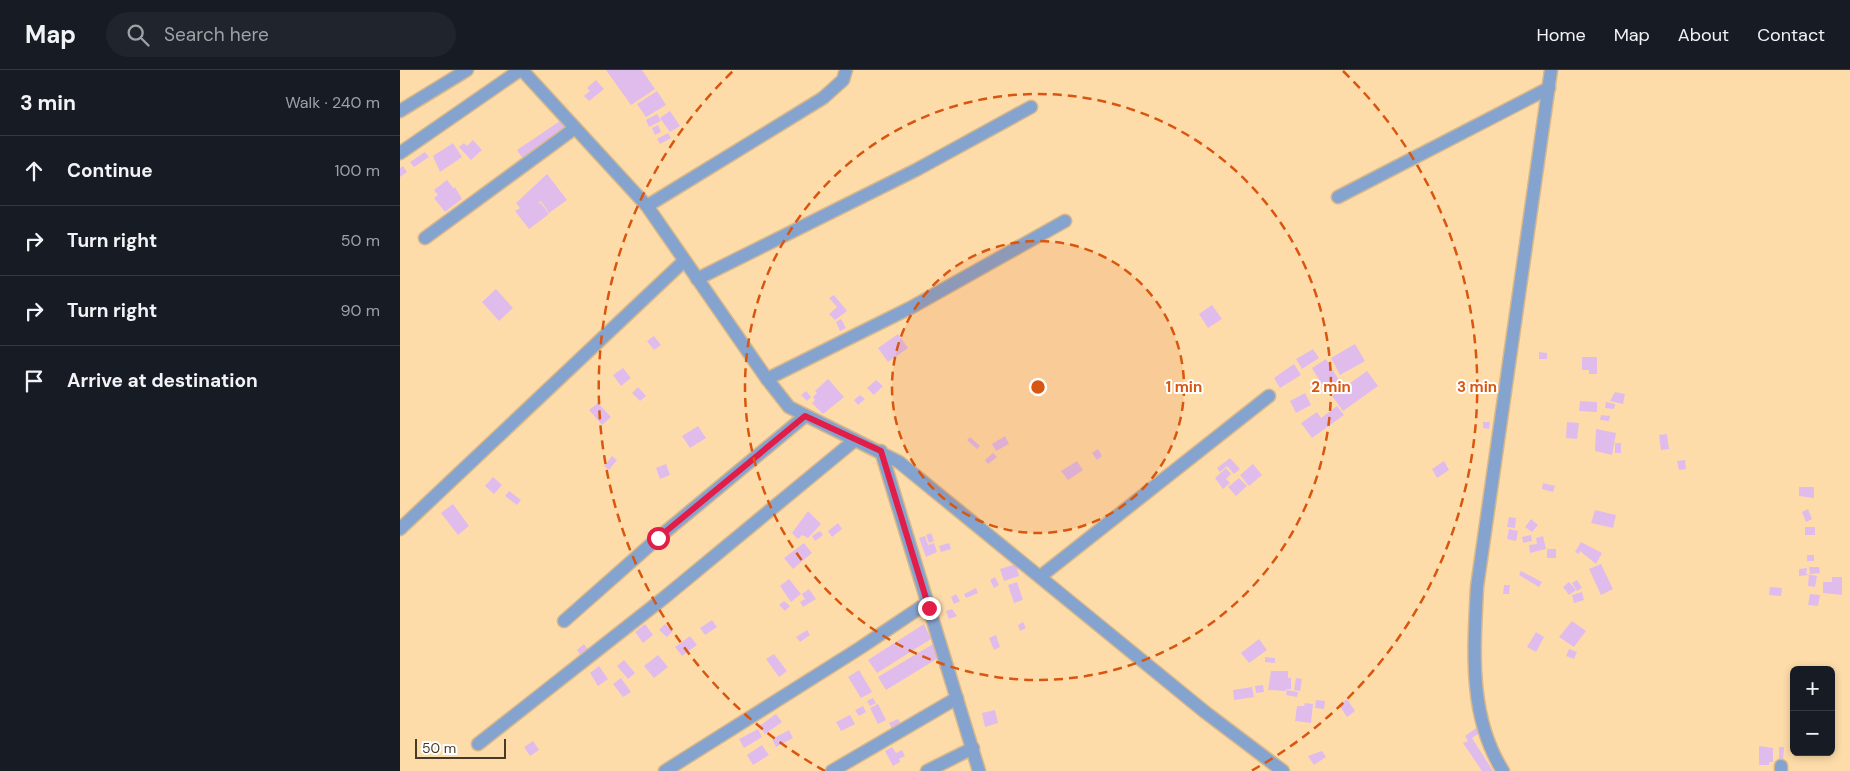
<!DOCTYPE html>
<meta charset="utf-8">
<style>
body{margin:0;font-family:"DM Sans",sans-serif;background:#20242c;color:#f1f3f6}
.controls{position:absolute;right:15px;bottom:15px;display:grid;overflow:hidden;border-radius:8px;box-shadow:0 2px 8px #0003}
.controls button{width:45px;height:45px;display:grid;place-items:center;padding:0;border:0;border-bottom:1px solid #363941;background:#171b24;color:#f1f3f6;font:25px sans-serif}
.scale{position:absolute;left:15px;bottom:12px;width:91px;box-sizing:border-box;padding-left:5px;border:2px solid #483a26;border-top:0;font-size:14px;line-height:18px;white-space:nowrap;color:#483a26;-webkit-text-stroke:4px #fff;paint-order:stroke}
.stop{position:absolute;width:15px;height:15px;margin:-11px;border:4px solid #e11d48;border-radius:50%;background:#fff}
.stop.end{background:#e11d48;border-color:#fff;box-shadow:0 1px 5px #0008}
.list{margin:0;padding:0;list-style:none}
h2{display:flex;justify-content:space-between;align-items:center;height:65px;margin:0;padding:0 20px;font-size:21px}
h2 small{font-size:16px;font-weight:400;color:#9ea1a6}
.list li{display:grid;grid-template-columns:32px 1fr auto;gap:15px;align-items:center;box-sizing:border-box;height:70px;padding:0 20px;border-top:1px solid #363941}
.list b{display:block;font-size:19px;white-space:nowrap}
.list em{font-size:16px;font-style:normal;color:#9ea1a6}
.icon{flex:none;width:28px;height:28px;fill:none;stroke:currentColor;stroke-width:2;stroke-linecap:round;stroke-linejoin:round}
.map{position:relative;flex:none;width:1450px;height:701px;overflow:hidden}
header{display:flex;align-items:center;gap:30px;box-sizing:border-box;height:70px;padding:0 25px;background:#171b24;border-bottom:1px solid #363941}
header strong{font-size:24px}
nav{display:flex;gap:28px;margin-inline-start:auto;font-size:18px}
.search{width:350px;height:45px;background:#20242c;display:flex;align-items:center;gap:12px;box-sizing:border-box;padding:0 18px;border-radius:28px;color:#9ea1a6;font-size:19px}
main{display:flex}
aside{flex:1;background:#171b24}
.map>svg:first-child{display:block}
.building{fill:#e0bcec}
.lines{fill:none;stroke-linecap:round;stroke-linejoin:round}
.minor-casing{stroke:#d6b88c;stroke-width:15}
.minor{stroke:#85a3cf;stroke-width:12}
.route{stroke:#e11d48;stroke-width:6}
.ring{fill:none;stroke:#d8560f;stroke-width:2.5;stroke-dasharray:9 6}
.centre{fill:#d8560f;stroke:#fff;stroke-width:2.5}
.ring-label{font-size:15px;text-anchor:middle;font-weight:bold;fill:#d8560f;stroke:#fff;stroke-width:4;stroke-linejoin:round;paint-order:stroke}
</style>
<header>
<strong>Map</strong>
<div class="search"><svg class="icon" aria-label="search" viewBox="0 0 24 24"><circle cx="10" cy="10" r="6"/><path d="M15 15l6 6"/></svg>Search here</div>
<nav><a>Home</a><a>Map</a><a>About</a><a>Contact</a></nav>
</header>
<main>
<aside>
<h2>3 min<small>Walk · 240 m</small></h2>
<ul class="list">
<li><svg class="icon" aria-label="ahead" viewBox="0 0 24 24"><path d="M12 20V5M6 11l6-6 6 6"/></svg><div><b>Continue</b></div><em>100 m</em></li>
<li><svg class="icon" aria-label="right" viewBox="0 0 24 24"><path d="M7 20v-9h11M14 6l5 5-5 5"/></svg><div><b>Turn right</b></div><em>50 m</em></li>
<li><svg class="icon" aria-label="right" viewBox="0 0 24 24"><path d="M7 20v-9h11M14 6l5 5-5 5"/></svg><div><b>Turn right</b></div><em>90 m</em></li>
<li><svg class="icon" aria-label="arrive" viewBox="0 0 24 24"><path d="M6 21V4h12l-3 4 3 4H6"/></svg><div><b>Arrive at destination</b></div></li>
</ul>
</aside>
<div class="map">
<svg width="1450" height="701" viewBox="0 0 1450 701">
<rect width="100%" height="100%" fill="#fedca9"/>
<g class="building">
<polygon points="206,0 242,0 255,19 231,35"/>
<polygon points="196,10 204,19 189,31 184,26 190,21 187,18"/>
<polygon points="257,21 266,35 246,47 237,34"/>
<polygon points="270,41 280,56 270,62 260,48"/>
<polygon points="257,44 261,51 249,57 246,50"/>
<polygon points="163,49 172,60 125,92 117,80"/>
<polygon points="258,55 261,62 255,65 252,58"/>
<polygon points="268,63 271,68 260,74 257,69"/>
<polygon points="73,70 82,80 71,90 59,77 64,73 67,76"/>
<polygon points="53,73 62,87 40,102 33,86"/>
<polygon points="25,82 29,87 14,97 10,92"/>
<polygon points="3,96 7,102 0,107 0,98"/>
<polygon points="147,104 167,130 149,143 141,131 138,134 141,133 149,144 129,159 115,141 120,138 116,133"/>
<polygon points="47,110 54,119 55,117 62,129 45,142 34,128 38,125 34,120"/>
<polygon points="96,219 113,238 99,251 82,232"/>
<polygon points="434,225 447,241 435,250 429,244 437,237 429,228"/>
<polygon points="812,235 822,249 808,258 799,244"/>
<polygon points="441,249 446,258 440,261 436,252"/>
<polygon points="498,264 508,278 488,292 478,278"/>
<polygon points="254,266 261,275 254,280 247,271"/>
<polygon points="955,274 965,291 940,305 931,288"/>
<polygon points="913,279 919,288 902,299 896,289"/>
<polygon points="1139,282 1147,283 1147,289 1139,289"/>
<polygon points="1182,287 1197,287 1197,304 1189,304 1189,300 1182,300"/>
<polygon points="926,289 940,312 926,321 912,298"/>
<polygon points="894,294 901,305 880,318 874,308"/>
<polygon points="223,298 231,308 221,316 213,305"/>
<polygon points="967,301 978,316 943,341 932,326"/>
<polygon points="428,309 444,327 423,344 412,333 415,330 413,327 417,323 415,321"/>
<polygon points="476,310 483,316 474,325 467,318"/>
<polygon points="238,317 246,326 240,331 232,323"/>
<polygon points="406,321 411,327 407,331 401,325"/>
<polygon points="1215,322 1225,324 1223,334 1210,331"/>
<polygon points="905,323 911,335 896,343 890,331"/>
<polygon points="460,325 465,329 458,335 454,330"/>
<polygon points="1180,331 1197,332 1197,342 1179,341"/>
<polygon points="1206,332 1215,334 1214,339 1205,338"/>
<polygon points="198,333 211,347 202,355 189,340"/>
<polygon points="937,336 944,345 912,368 901,353 917,342 921,348"/>
<polygon points="1201,345 1210,346 1209,351 1200,350"/>
<polygon points="1083,352 1090,352 1089,359 1083,358"/>
<polygon points="1167,352 1179,353 1177,369 1166,368"/>
<polygon points="298,356 306,368 290,378 282,366"/>
<polygon points="1196,359 1216,363 1212,385 1195,381"/>
<polygon points="1267,364 1269,379 1261,380 1259,365"/>
<polygon points="605,366 609,374 596,381 592,374"/>
<polygon points="570,367 580,376 577,379 567,370"/>
<rect x="1215" y="373" width="6" height="10"/>
<polygon points="698,379 702,386 697,390 692,383"/>
<polygon points="593,383 597,387 588,394 585,390"/>
<polygon points="212,386 217,390 209,400 204,396"/>
<polygon points="830,388 840,399 834,404 827,396 820,402 817,398"/>
<polygon points="1285,390 1286,399 1279,400 1277,391"/>
<polygon points="677,391 683,400 668,410 661,401"/>
<polygon points="1044,391 1049,400 1037,408 1032,399"/>
<polygon points="266,394 270,405 260,409 256,398"/>
<polygon points="853,394 862,405 849,416 840,405"/>
<polygon points="826,398 831,404 826,409 830,413 823,419 815,408"/>
<polygon points="93,407 102,415 94,424 85,416"/>
<polygon points="839,408 847,416 836,426 828,417"/>
<polygon points="1143,413 1155,416 1153,422 1142,419"/>
<polygon points="1399,417 1414,417 1414,428 1399,426"/>
<polygon points="109,421 121,430 117,435 105,426"/>
<polygon points="53,434 69,456 58,465 41,443"/>
<polygon points="1408,439 1412,449 1406,452 1402,442"/>
<polygon points="1195,440 1216,445 1213,458 1191,453"/>
<polygon points="408,441 421,454 408,468 402,465 398,469 392,463"/>
<polygon points="1109,447 1116,448 1115,458 1107,457"/>
<polygon points="1131,449 1138,455 1132,462 1125,457"/>
<polygon points="438,453 442,459 432,467 428,461"/>
<rect x="1405" y="457" width="10" height="8"/>
<polygon points="1109,459 1118,461 1116,471 1107,469"/>
<polygon points="420,461 423,465 415,471 412,466"/>
<polygon points="531,463 534,471 529,473 526,465"/>
<polygon points="1131,465 1132,471 1123,473 1122,467"/>
<polygon points="525,466 528,475 534,473 537,482 526,487 519,468"/>
<polygon points="1143,466 1146,479 1130,483 1129,475 1137,474 1136,468"/>
<polygon points="1181,472 1202,483 1196,494 1180,481 1179,484 1175,482"/>
<polygon points="404,473 412,483 393,499 384,488"/>
<polygon points="549,473 551,479 541,482 539,476"/>
<rect x="1147" y="479" width="9" height="9"/>
<rect x="1407" y="485" width="7" height="6"/>
<polygon points="616,494 619,506 604,511 600,499"/>
<polygon points="1201,494 1213,519 1201,525 1189,499"/>
<polygon points="1409,497 1419,497 1420,503 1410,504"/>
<polygon points="1407,498 1406,504 1417,506 1415,517 1408,516 1409,505 1399,506 1399,499"/>
<polygon points="1121,501 1142,512 1139,517 1119,505"/>
<polygon points="595,507 599,515 594,518 590,510"/>
<polygon points="1432,507 1442,507 1442,525 1423,523 1423,512 1432,512"/>
<polygon points="389,509 401,524 391,532 380,516"/>
<polygon points="1177,510 1182,518 1177,521 1172,513"/>
<polygon points="617,512 623,530 614,533 608,515"/>
<polygon points="1169,512 1176,520 1169,525 1163,517"/>
<polygon points="1104,515 1110,515 1109,524 1103,524"/>
<polygon points="1370,517 1382,518 1381,526 1369,525"/>
<polygon points="576,518 578,523 566,528 564,524"/>
<polygon points="409,519 416,529 403,537 400,532 405,529 402,524"/>
<polygon points="1182,522 1184,530 1174,533 1172,525"/>
<polygon points="556,524 560,531 554,534 551,527"/>
<polygon points="1410,524 1420,525 1418,536 1408,535"/>
<polygon points="384,531 390,536 385,541 379,535"/>
<polygon points="552,539 557,546 549,549 546,541"/>
<polygon points="312,550 317,557 305,565 300,558"/>
<polygon points="1172,551 1186,561 1174,577 1159,567"/>
<polygon points="623,552 626,558 620,561 618,555"/>
<polygon points="245,554 253,565 243,573 235,562"/>
<polygon points="265,554 273,561 267,567 259,560"/>
<polygon points="524,554 531,569 477,603 468,590"/>
<polygon points="407,560 410,565 400,572 396,567"/>
<polygon points="1136,562 1144,567 1136,582 1127,577"/>
<polygon points="596,565 600,577 594,580 589,568"/>
<polygon points="290,566 297,575 282,586 275,577"/>
<polygon points="859,569 867,580 849,593 841,583"/>
<polygon points="184,574 190,582 182,588 177,580"/>
<polygon points="533,574 540,587 486,620 478,607"/>
<polygon points="1169,579 1177,582 1174,589 1166,586"/>
<polygon points="374,584 387,601 379,607 366,589"/>
<polygon points="258,585 268,597 254,608 244,596"/>
<polygon points="865,587 875,588 875,593 865,592"/>
<polygon points="224,590 235,603 228,609 217,596"/>
<polygon points="199,596 208,609 198,616 190,603"/>
<polygon points="459,600 472,622 461,628 448,607"/>
<polygon points="871,601 888,601 888,608 891,608 891,619 886,619 886,621 868,620"/>
<polygon points="221,608 231,622 223,627 213,614"/>
<polygon points="896,608 902,609 900,621 894,620"/>
<polygon points="863,615 864,622 856,623 855,616"/>
<polygon points="852,617 854,627 834,630 833,620"/>
<polygon points="887,620 898,622 897,627 886,625"/>
<polygon points="473,628 476,633 470,636 467,631"/>
<polygon points="947,629 955,641 947,647 939,635"/>
<polygon points="916,630 925,631 924,639 915,638"/>
<polygon points="905,633 913,634 911,653 895,651 897,636 904,636"/>
<polygon points="478,634 486,650 478,654 470,638"/>
<polygon points="463,636 466,642 459,646 455,640"/>
<polygon points="595,640 598,653 585,657 582,643"/>
<polygon points="376,644 382,652 365,664 359,656"/>
<polygon points="450,645 455,654 441,661 436,652"/>
<polygon points="498,649 501,654 492,659 489,653"/>
<polygon points="1079,656 1082,661 1072,668 1093,701 1082,701 1063,673 1068,671 1065,666"/>
<polygon points="358,659 362,667 344,678 339,669"/>
<polygon points="389,660 393,668 376,677 372,669"/>
<polygon points="133,671 139,680 130,686 124,677"/>
<polygon points="362,675 369,685 353,695 347,685"/>
<polygon points="1359,676 1373,678 1373,692 1369,692 1369,695 1359,695"/>
<polygon points="492,677 496,683 502,680 505,686 499,689 500,692 493,696 485,681"/>
<polygon points="1379,677 1384,677 1383,691 1379,691"/>
<polygon points="922,681 926,687 914,695 908,686"/>
</g>
<g class="lines">
<defs>
<g id="minor">
<polyline points="122,0 247,136 367,309 389,337 499,392 805,642 883,701"/>
<polyline points="0,41 67,0"/>
<polyline points="0,83 120,0"/>
<polyline points="938,127 1149,18"/>
<polyline points="247,136 423,28 443,10 446,0"/>
<polyline points="25,168 175,58"/>
<polyline points="297,209 516,100 631,37"/>
<polyline points="367,309 512,237 665,151"/>
<polyline points="481,381 579,701"/>
<polyline points="0,459 284,191"/>
<polyline points="641,506 869,326"/>
<polyline points="164,551 258,468 405,346"/>
<polyline points="78,674 265,527 455,370"/>
<polyline points="265,701 460,578 527,533"/>
<polyline points="432,701 557,628"/>
<polyline points="527,701 573,678"/>
<path d="M1103,701C1068,646 1074,579 1077,517L1151,0"/>
<polyline points="1381,701 1381,696"/>
</g>
</defs>
<use href="#minor" class="minor-casing"/>
<use href="#minor" class="minor"/>
</g>
<g class="lines">
<polyline class="route" points="258,468 405,346 481,381 529,538"/>
</g>
<circle cx="638" cy="317" r="146" fill="#d8560f" fill-opacity=".12"/>
<g class="ring">
<circle cx="638" cy="317" r="146"/>
<circle cx="638" cy="317" r="293"/>
<path d="M425 701A439 439 0 0 1 333 1M943 1A439 439 0 0 1 851 701"/>
</g>
<circle cx="638" cy="317" r="8" class="centre"/>
<g class="ring-label">
<text x="784" y="322">1 min</text>
<text x="931" y="322">2 min</text>
<text x="1077" y="322">3 min</text>
</g>
</svg>
<div class="controls">
<button>+</button>
<button>−</button>
</div>
<div class="scale">50 m</div>
<div class="stop" style="left:258px;top:468px"></div>
<div class="stop end" style="left:529px;top:538px"></div>
</div>
</main>
